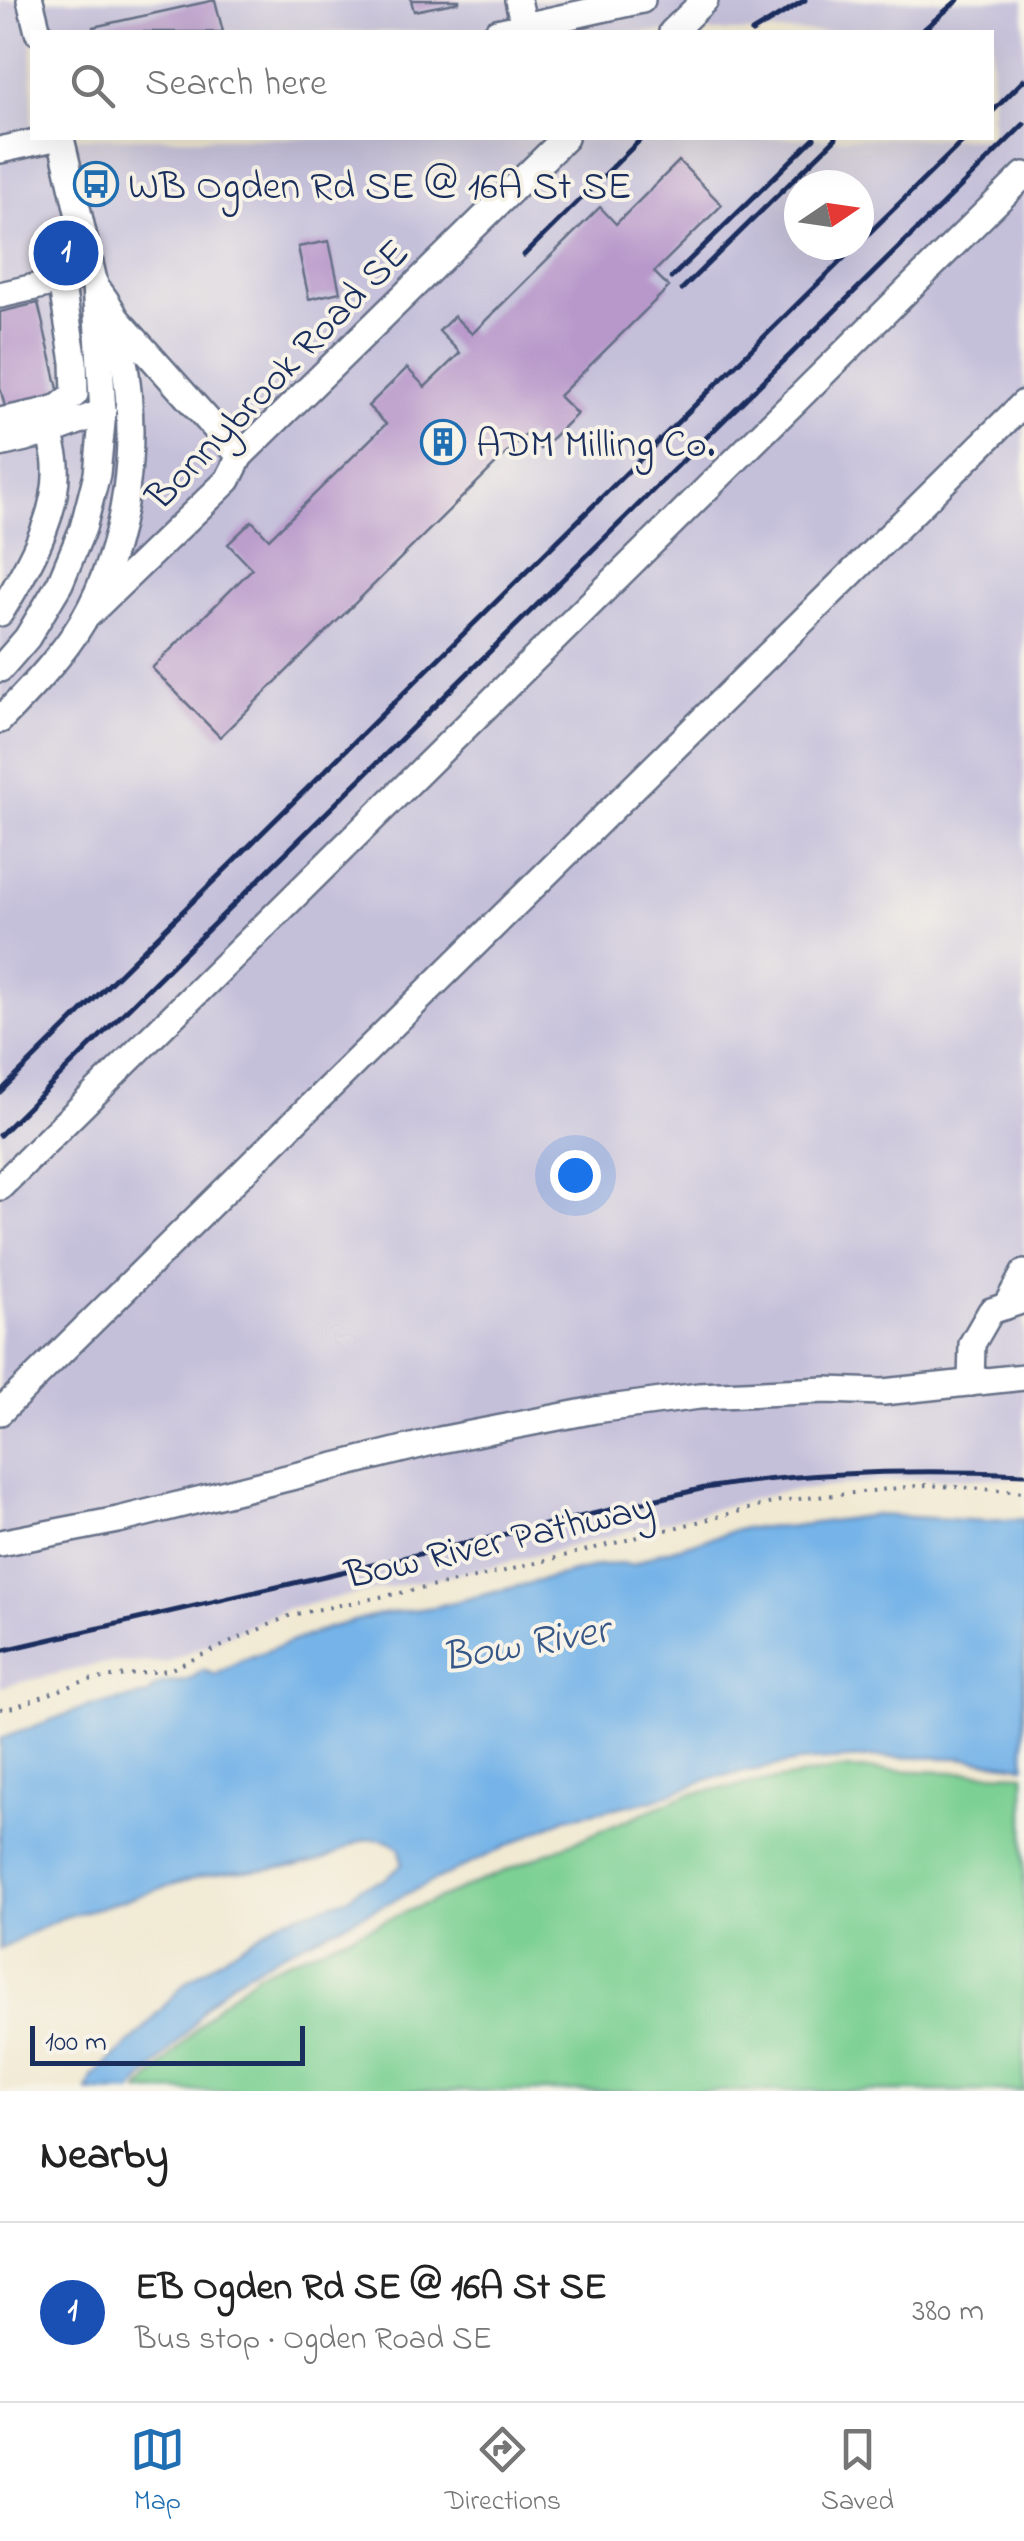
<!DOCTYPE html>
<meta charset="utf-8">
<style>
body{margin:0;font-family:"Indie Flower",sans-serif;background:#f6f6f6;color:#222}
.compass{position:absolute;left:784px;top:170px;width:90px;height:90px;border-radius:50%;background:#fff;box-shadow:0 10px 40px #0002;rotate:77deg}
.scale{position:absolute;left:30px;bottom:25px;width:275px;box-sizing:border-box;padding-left:10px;border:5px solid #1b2f5e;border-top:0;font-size:28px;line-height:35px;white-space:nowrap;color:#1b2f5e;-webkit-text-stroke:8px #f7f3e8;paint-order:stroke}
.you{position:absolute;left:575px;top:1175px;width:35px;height:35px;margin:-25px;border:8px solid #fff;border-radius:50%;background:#1a73e8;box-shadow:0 0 0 15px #1a73e833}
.badge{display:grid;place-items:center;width:65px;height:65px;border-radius:50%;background:#1f6fb2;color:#fff;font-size:32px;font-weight:700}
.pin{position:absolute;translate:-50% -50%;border:5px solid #fff;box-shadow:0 2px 10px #0006}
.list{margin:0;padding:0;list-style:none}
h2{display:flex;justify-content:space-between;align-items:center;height:130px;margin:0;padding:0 40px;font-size:42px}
h2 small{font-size:32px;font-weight:400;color:#767676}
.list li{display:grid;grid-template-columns:65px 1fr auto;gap:30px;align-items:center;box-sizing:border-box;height:180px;padding:0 40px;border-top:2px solid #e0e0e0}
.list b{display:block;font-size:38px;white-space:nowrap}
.list p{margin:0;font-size:32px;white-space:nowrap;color:#767676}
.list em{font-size:32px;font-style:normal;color:#767676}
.icon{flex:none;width:55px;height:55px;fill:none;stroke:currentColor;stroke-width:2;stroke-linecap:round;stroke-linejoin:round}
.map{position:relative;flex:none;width:1024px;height:2091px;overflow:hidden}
.search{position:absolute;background:#fff;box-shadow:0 10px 40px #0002;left:30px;right:30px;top:30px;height:110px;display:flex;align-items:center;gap:25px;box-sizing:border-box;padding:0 35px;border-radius:0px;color:#767676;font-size:38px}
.sheet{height:310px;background:#fff}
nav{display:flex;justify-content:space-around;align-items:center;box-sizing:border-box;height:140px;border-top:2px solid #e0e0e0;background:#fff;font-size:28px;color:#767676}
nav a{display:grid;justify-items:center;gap:5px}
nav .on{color:#1f6fb2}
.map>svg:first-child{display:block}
.industrial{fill:#c5c0da;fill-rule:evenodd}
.green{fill:#7bd093;stroke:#4b8078;stroke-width:2.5}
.water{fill:#74b3e8;stroke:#4871a3;stroke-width:2.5}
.building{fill:#b898ca}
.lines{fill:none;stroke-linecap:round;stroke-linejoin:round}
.minor-casing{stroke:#667087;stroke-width:30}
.path{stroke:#667087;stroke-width:4;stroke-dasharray:2.5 8;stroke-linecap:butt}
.minor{stroke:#fff;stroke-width:25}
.rail{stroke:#1b2f5e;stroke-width:5}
.labels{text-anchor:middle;stroke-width:8;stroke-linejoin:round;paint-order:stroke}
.poi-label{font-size:40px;fill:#1b2f5e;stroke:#f7f3e8;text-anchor:start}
.street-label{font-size:40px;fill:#1b2f5e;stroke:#f7f3e8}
.water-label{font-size:42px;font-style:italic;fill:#365787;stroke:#f7f3e8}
</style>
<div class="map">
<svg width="1024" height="2091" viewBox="0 0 1024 2091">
<rect width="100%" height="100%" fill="#f7f3e8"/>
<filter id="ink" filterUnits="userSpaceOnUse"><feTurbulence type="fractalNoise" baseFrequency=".01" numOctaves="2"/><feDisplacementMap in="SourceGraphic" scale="20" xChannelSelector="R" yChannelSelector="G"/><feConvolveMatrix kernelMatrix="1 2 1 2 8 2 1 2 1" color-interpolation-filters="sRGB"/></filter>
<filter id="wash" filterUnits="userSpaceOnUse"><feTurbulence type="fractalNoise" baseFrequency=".0048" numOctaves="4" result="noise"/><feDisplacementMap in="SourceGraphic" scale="40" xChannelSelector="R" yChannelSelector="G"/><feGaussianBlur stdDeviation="2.25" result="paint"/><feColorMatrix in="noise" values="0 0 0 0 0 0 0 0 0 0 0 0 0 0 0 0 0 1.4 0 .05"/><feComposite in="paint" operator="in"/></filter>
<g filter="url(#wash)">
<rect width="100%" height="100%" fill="#f1e9d2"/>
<path class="industrial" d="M0,0H1024V1478L912,1479L779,1492L494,1566L288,1608L167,1662L105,1663L0,1687ZM32,32H992V138H32ZM799,185H859V245H799Z"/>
<polygon class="green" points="842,1769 1024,1774 1024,2091 139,2091 219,2004 259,1973 689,1794"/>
<path class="water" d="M874,1515L986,1521L1024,1519V1766L960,1758L878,1757L797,1762L712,1778L653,1800L566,1818L286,1951L231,1982L204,2008L193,2025L132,2091H87L92,2077L138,2035L186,1982L281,1920L347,1899L361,1887L384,1880L402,1864L400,1848C364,1825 350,1852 316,1862C281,1871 244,1869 209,1875C181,1880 155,1891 128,1899C106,1906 84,1911 62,1918C41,1926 21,1940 0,1949V1739L86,1707L149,1695C158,1678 173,1686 188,1680C194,1678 198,1673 203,1670L215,1675L240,1661L328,1628L376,1615L435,1607L598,1566L620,1563L632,1565L659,1553L744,1528L786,1527Z"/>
<g id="blocks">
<g class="building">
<polygon points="215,0 223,32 94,32 93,27"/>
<polygon points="411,0 459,0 459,2 414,11"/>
<polygon points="679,161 722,205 654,272 669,287 559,396 577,414 541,449 526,434 220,737 152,668 252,569 228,544 252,521 269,539 386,424 368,406 407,368 425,387 460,353 439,331 454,316 472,334 600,207 616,224"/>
<polygon points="329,241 340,292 309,299 298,247"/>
<polygon points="38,303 61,402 7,415 0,387 0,312"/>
</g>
</g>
</g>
<g filter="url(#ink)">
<use href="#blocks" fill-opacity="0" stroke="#667087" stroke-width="2.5"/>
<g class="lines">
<defs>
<g id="minor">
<polyline points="30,0 38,32"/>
<polyline points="518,0 524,26"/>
<polyline points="497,32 642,0"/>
<polyline points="672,32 705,0"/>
<polyline points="0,150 54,138"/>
<polyline points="0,295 78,277"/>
<polyline points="117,319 240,456"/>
<polyline points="0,421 43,412"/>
<polyline points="0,444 47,433 103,412"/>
<path d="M0,613C25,573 59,515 56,466C56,449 47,430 43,412L59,407L75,394L74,362L61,280"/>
<polyline points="84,619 228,480 240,456 565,138"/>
<polyline points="0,669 27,638 60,583 83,528 97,474 103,412 95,285 61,138"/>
<path d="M0,720C30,689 61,658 83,621C128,542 139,443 123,355C121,343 120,329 116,318C111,306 102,295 95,285"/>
<polyline points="0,1187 1024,175"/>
<polyline points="1006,1306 1024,1273"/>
<polyline points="971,1383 972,1344 991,1311 1024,1300"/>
<polyline points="0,1412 1024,403"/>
<polyline points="0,1543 118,1520 440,1440 595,1410 699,1396 826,1390 883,1392 1024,1377"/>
</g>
</defs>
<use href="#minor" class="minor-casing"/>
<polyline class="path" points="0,1709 14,1707 87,1680 169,1670 291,1615 489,1575 780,1501 926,1485 1024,1492"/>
<use href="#minor" class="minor"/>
<g class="rail">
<polyline points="752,32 805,0"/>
<polyline points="921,32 958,0"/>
<polyline points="992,112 1024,80"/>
<polyline points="859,243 966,138"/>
<polyline points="524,255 642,138"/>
<polyline points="671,278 814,138"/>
<polyline points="682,289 836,138"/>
<polyline points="0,1092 857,245"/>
<polyline points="0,1135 1024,124"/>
<path d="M0,1651L705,1488C812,1471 916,1469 1024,1474"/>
</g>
</g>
</g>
<defs>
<symbol id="bus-ring" viewBox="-11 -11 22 22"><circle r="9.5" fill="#f7f3e8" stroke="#1f6fb2" stroke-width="1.5"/><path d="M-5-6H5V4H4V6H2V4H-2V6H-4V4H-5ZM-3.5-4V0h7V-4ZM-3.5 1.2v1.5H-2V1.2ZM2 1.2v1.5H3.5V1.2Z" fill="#1f6fb2"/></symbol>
<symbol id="building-ring" viewBox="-11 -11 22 22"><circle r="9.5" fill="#f7f3e8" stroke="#1f6fb2" stroke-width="1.5"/><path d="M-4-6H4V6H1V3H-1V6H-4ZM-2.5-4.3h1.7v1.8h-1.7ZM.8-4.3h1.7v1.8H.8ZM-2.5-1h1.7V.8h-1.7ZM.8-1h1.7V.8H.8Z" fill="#1f6fb2"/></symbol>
</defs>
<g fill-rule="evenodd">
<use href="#bus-ring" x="71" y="159" width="50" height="50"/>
<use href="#building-ring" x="418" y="417" width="50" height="50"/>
</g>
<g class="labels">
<g class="poi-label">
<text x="128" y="198">WB Ogden Rd SE @ 16A St SE</text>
<text x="476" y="456">ADM Milling Co.</text>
</g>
<g class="street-label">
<text transform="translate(276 373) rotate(-46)" y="14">Bonnybrook Road SE</text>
<text transform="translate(499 1539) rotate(-13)" y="14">Bow River Pathway</text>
</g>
<g class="water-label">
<text transform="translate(525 1641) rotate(-10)" y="15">Bow River</text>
</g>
</g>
</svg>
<svg class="compass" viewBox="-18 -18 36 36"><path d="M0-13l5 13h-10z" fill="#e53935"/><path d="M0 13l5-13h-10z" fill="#767676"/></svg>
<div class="scale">100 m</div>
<div class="you"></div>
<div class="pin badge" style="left:66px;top:253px;background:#1a4fb4">1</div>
<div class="search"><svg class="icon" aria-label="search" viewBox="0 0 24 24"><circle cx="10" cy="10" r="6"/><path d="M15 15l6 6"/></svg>Search here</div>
</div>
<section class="sheet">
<h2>Nearby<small></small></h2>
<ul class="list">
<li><span class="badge" style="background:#1a4fb4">1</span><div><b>EB Ogden Rd SE @ 16A St SE</b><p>Bus stop · Ogden Road SE</p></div><em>380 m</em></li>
</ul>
</section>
<nav>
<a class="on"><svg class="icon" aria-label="map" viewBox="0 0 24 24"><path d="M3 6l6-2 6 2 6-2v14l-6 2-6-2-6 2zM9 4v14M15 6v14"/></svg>Map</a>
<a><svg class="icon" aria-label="directions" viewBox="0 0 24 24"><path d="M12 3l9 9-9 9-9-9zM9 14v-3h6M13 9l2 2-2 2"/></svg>Directions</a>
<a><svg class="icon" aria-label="saved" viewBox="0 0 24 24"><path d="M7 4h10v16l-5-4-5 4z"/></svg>Saved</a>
</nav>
